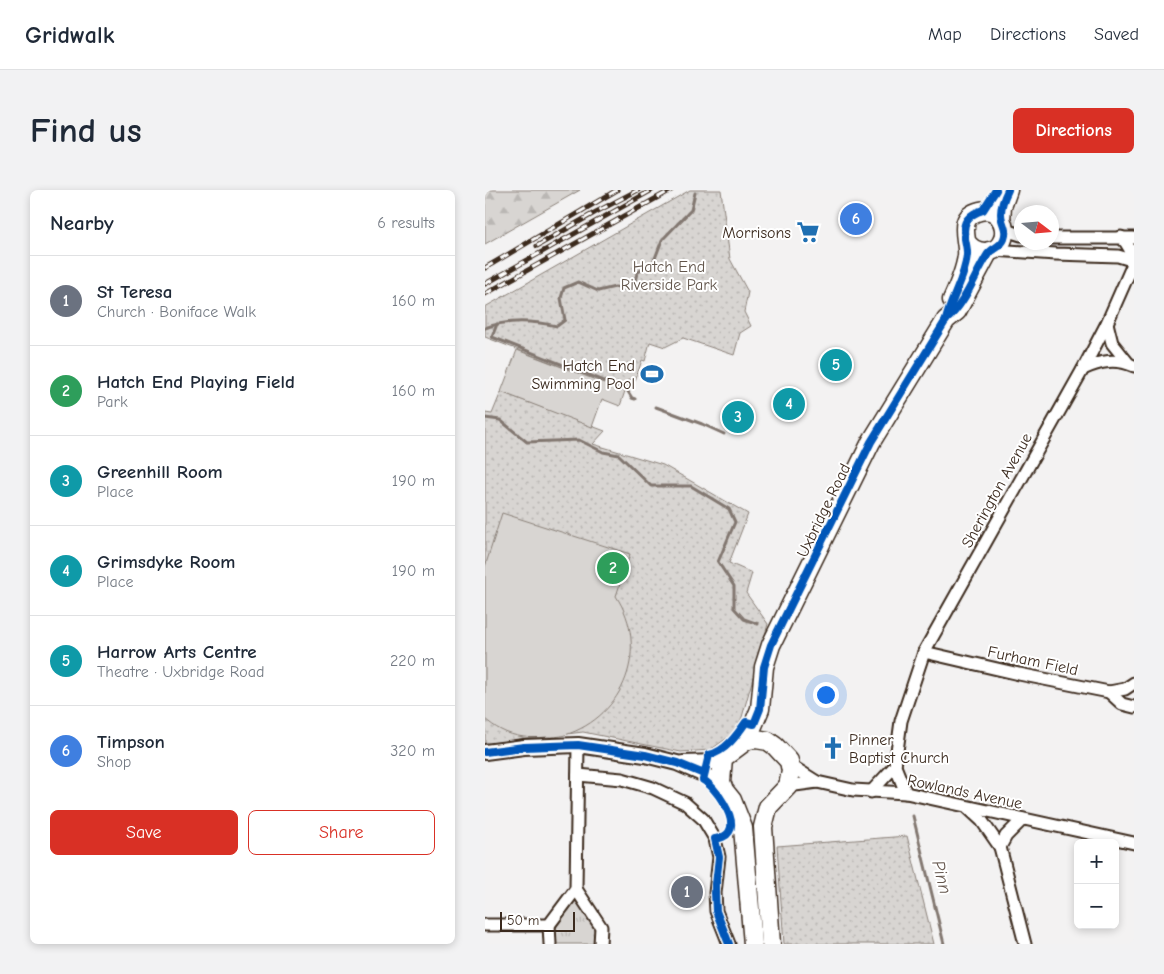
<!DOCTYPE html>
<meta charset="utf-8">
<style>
body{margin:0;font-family:"Comic Neue",sans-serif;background:#f2f2f3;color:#1f2937}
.controls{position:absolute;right:15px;bottom:15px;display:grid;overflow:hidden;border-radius:8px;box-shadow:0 2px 8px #0003}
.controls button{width:45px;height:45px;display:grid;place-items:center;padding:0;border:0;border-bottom:1px solid #e0e1e3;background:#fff;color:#1f2937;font:25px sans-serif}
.compass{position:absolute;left:529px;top:15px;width:45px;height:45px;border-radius:50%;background:#fff;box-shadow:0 2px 8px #0003;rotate:106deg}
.scale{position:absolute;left:15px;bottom:12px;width:75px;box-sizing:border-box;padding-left:5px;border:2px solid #3b2a1e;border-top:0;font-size:14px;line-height:18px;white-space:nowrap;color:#3b2a1e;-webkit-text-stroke:4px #fff;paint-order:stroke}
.you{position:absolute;left:340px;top:504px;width:18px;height:18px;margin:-12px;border:4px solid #fff;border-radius:50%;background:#1a73e8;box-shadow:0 0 0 8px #1a73e833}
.badge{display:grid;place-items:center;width:32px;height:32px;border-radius:50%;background:#d93025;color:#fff;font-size:16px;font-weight:700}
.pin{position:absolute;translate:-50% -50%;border:2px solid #fff;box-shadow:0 1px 5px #0006}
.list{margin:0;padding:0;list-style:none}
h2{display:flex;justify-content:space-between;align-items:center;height:65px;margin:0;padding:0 20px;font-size:21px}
h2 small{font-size:16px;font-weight:400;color:#747a83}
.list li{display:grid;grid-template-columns:32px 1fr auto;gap:15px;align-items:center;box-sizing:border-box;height:90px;padding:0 20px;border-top:1px solid #e0e1e3}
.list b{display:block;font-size:19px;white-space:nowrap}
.list p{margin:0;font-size:16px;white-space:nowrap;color:#747a83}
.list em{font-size:16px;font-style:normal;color:#747a83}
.actions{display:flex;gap:10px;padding:15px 20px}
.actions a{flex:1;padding:11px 0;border:1px solid #d93025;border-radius:8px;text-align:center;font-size:18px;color:#d93025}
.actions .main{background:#d93025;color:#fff}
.map{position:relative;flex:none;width:649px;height:754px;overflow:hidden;border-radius:8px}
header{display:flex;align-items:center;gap:30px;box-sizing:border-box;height:70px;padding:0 25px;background:#fff;border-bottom:1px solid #e0e1e3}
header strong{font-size:24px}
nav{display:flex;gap:28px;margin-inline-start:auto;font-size:18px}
.intro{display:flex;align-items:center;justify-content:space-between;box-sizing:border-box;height:120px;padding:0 30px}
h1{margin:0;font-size:35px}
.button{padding:12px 22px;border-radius:8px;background:#d93025;color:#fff;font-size:18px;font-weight:700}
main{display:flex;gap:30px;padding:0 30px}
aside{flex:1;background:#fff;border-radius:8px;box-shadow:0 2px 8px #0003}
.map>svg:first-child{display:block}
.grass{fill:url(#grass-tufts);stroke:#8a8078}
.forest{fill:url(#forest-firs);stroke:#8a8078}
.park{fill:url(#park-dots);stroke:#8a8078}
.garden{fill:#d8d5d2;stroke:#8a8078}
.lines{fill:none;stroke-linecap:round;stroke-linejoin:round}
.stream{stroke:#827770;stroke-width:3}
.minor-casing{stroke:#3b2a1e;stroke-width:15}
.tertiary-casing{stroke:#3b2a1e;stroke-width:18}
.primary-casing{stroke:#3b2a1e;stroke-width:21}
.minor{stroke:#fff;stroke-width:11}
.tertiary{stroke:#fff;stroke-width:14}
.primary{stroke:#fff;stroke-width:18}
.rail-casing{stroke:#3b2a1e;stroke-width:5}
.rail{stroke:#fff;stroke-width:3;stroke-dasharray:9;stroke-linecap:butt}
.cycleway-casing{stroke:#fff;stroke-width:11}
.cycleway{stroke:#0057b8;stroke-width:8}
.labels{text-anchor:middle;stroke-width:4;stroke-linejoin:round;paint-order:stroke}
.poi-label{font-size:16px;fill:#3b2a1e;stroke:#fff;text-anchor:end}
.park-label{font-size:16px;fill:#62554b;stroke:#fff}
.street-label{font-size:16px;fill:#3b2a1e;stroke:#fff}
.water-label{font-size:18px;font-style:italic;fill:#65574e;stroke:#fff}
</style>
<header>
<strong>Gridwalk</strong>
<nav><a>Map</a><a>Directions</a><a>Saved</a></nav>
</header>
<div class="intro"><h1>Find us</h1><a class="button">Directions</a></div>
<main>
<aside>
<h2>Nearby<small>6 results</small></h2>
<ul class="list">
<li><span class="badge" style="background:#6b7280">1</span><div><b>St Teresa</b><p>Church · Boniface Walk</p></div><em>160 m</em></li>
<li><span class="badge" style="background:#2e9e5b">2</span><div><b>Hatch End Playing Field</b><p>Park</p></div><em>160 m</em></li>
<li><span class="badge" style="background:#0f9aa8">3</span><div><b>Greenhill Room</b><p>Place</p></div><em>190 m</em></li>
<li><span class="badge" style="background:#0f9aa8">4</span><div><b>Grimsdyke Room</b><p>Place</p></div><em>190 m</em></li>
<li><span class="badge" style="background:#0f9aa8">5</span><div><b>Harrow Arts Centre</b><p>Theatre · Uxbridge Road</p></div><em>220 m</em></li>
<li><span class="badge" style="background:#3f7fe0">6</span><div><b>Timpson</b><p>Shop</p></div><em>320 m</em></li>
</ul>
<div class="actions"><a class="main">Save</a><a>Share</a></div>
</aside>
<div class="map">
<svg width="649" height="754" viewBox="0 0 649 754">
<defs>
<pattern id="grass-tufts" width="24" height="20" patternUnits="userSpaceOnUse" patternTransform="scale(1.25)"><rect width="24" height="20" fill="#d8d5d2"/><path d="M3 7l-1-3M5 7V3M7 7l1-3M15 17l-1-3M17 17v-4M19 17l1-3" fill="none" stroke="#bab7b4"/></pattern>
<pattern id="forest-firs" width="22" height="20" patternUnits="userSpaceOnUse" patternTransform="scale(1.25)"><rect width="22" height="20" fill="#d8d5d2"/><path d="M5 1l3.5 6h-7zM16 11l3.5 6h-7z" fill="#bab7b4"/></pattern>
<pattern id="park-dots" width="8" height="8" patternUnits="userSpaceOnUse" patternTransform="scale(1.25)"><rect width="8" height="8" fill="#d8d5d2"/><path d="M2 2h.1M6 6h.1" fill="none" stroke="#bab7b4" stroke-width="1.8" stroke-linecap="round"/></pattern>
</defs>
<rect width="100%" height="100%" fill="#f3f2f2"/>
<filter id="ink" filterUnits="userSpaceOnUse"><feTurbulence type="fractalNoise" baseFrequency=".02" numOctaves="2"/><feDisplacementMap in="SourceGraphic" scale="10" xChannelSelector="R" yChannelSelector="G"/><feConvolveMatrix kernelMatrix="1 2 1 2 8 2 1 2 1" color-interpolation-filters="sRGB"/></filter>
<g filter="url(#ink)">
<path class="grass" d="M90,711C102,725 112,735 110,754H72L69,751L70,739Z"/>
<polygon class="forest" points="0,0 95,0 0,54"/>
<g class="park">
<polygon points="205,0 236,0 245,69 263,102 259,122 266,136 255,143 249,165 198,148 180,157 165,152 160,171 157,170 150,191 144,189 140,201 0,147 0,117"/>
<polygon points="16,202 120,241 108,254 178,275 263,324 244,373 267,383 261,403 283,434 257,527 249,543 225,560 196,562 98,542 0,554 0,223 7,224"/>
<polygon points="422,646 449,754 299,754 292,656"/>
</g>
<g class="garden">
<polygon points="32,160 140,201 135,216 117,209 107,237 16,202"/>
<path d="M17,323L145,364L131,406C165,458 140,526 80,545C74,547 67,547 61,547C47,549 29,547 16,540C10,537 5,533 0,529V377Z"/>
</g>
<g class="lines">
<g class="stream">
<polyline points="12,134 7,147 142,200 147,208 150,209"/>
<path d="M0,138C24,129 48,131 72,136L80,130L76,108L79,98L93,92L113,101L130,97L148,100L152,83L169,71L177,50L206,20L210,3"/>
<polyline points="171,217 217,234 239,244"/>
<polyline points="0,228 15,230 42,252 94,250 118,262 134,265 166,296 206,296 244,319 250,332 233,372 249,396 249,418 259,429 273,434"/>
<polyline points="428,626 459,754"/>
</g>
<defs>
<g id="minor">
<polyline points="520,40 536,45"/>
<polyline points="566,48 649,48"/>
<polyline points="508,60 571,64 633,66 643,69 649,68"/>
<polyline points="622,133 627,153 643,173"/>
<path d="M598,179C615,171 631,168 649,176"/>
<polyline points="439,462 534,484 624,502 640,499 649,493"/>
<polyline points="624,502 637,514 649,517"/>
<polyline points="305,575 332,592"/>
<path d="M410,576L416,531L439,462L598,179L622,133L648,74C648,64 643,54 636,47"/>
<polyline points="93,585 137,589 168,598 200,613 218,629 230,649 234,667 230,703 231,721 244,754"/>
<polyline points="303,596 332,592 368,600 421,603 649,653"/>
<polyline points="386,602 410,576 421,603"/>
<polyline points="483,618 497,631 515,657 540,754"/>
<polyline points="515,657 521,646 538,629"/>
<polyline points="91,699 116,737 115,754"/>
<polyline points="0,735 64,735 91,699 93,555"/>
<polyline points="64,735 65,754"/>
</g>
<g id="tertiary">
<polyline points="0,562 39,557 93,555 160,565 192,573 236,592"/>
<polyline points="198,573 231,572 238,568"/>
</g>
<g id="primary">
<polyline points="516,30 517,17 523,0"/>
<path d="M467,110C473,97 480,81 482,66C484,50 470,27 495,21C523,14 529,61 500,62C492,62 485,58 481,51"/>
<polyline points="262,550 271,549 283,551 290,556 304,571 306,581 303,596 283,617 278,637 286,754"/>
<polyline points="268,754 258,638 247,610 239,600 236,592 238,568 262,550 275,519 279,477 286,455 386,252 461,130 472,121 504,61"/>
</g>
</defs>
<use href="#minor" class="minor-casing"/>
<use href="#tertiary" class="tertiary-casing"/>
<use href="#primary" class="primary-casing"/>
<use href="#minor" class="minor"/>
<use href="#tertiary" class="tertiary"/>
<use href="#primary" class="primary"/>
<defs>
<g id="rail">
<polyline points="52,56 111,22 153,0"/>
<polyline points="0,78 132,0"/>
<polyline points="0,94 167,0"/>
<polyline points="0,104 186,0"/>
</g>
</defs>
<use href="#rail" class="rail-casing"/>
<use href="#rail" class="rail"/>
<defs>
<g id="cycleway">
<path d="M461,130C466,108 480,88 482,65C483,54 475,41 482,30C486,24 492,22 498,20L511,0"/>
<polyline points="0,562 39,557 93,555 160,565 192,573 219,584"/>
<path d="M244,754L231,721L230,703L234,667L230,649C235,648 241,647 244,642C253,629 230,596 218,590L224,565C240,562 252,545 261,532L269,534L275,519L279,477L286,455L386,252L461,130C481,113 489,86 503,64C507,58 516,57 519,49C522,41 519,37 517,30C514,21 519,8 523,0"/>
</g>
</defs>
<use href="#cycleway" class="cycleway-casing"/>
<use href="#cycleway" class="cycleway"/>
</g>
</g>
<defs>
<symbol id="supermarket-bare" viewBox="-9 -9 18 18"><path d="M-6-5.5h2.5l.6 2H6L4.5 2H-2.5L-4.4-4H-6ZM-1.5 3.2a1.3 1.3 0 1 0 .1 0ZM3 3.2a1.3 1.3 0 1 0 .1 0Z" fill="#1f6fb2" stroke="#fff" stroke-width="2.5" paint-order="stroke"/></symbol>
<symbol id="stadium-bare" viewBox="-9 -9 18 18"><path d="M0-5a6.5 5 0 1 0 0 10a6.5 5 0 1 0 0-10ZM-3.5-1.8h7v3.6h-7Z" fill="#1f6fb2" stroke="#fff" stroke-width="2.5" paint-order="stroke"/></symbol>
<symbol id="church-bare" viewBox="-9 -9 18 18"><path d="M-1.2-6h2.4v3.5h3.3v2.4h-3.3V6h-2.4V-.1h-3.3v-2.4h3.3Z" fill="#1f6fb2" stroke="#fff" stroke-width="2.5" paint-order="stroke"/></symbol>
</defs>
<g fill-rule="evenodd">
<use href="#supermarket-bare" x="307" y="26" width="32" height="32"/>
<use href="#stadium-bare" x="151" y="168" width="32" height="32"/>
<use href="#church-bare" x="332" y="542" width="32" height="32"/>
</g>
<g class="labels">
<g class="poi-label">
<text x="306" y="48">Morrisons</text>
<text x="150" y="181">Hatch End<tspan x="150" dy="18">Swimming Pool</tspan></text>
<text x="364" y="555" text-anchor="start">Pinner<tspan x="364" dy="18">Baptist Church</tspan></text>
</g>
<g class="park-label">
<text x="184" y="82">Hatch End<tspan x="184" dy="18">Riverside Park</tspan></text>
</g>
<g class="street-label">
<text transform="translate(511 300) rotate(-61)" y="6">Sherington Avenue</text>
<text transform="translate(338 320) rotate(-64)" y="6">Uxbridge Road</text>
<text transform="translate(548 470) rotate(12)" y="6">Furham Field</text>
<text transform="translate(480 601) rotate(12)" y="6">Rowlands Avenue</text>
</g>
<g class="water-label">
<text transform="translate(457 687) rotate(76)" y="6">Pinn</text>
</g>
</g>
</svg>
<div class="controls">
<button>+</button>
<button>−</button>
</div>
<svg class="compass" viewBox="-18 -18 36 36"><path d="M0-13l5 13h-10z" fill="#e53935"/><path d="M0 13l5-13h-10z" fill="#747a83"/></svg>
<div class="scale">50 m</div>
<div class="you"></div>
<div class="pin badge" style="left:202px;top:702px;background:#6b7280">1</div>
<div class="pin badge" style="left:128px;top:378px;background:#2e9e5b">2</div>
<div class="pin badge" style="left:253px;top:227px;background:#0f9aa8">3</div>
<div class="pin badge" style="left:304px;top:214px;background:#0f9aa8">4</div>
<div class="pin badge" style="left:351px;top:175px;background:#0f9aa8">5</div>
<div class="pin badge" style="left:371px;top:29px;background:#3f7fe0">6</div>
</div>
</main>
